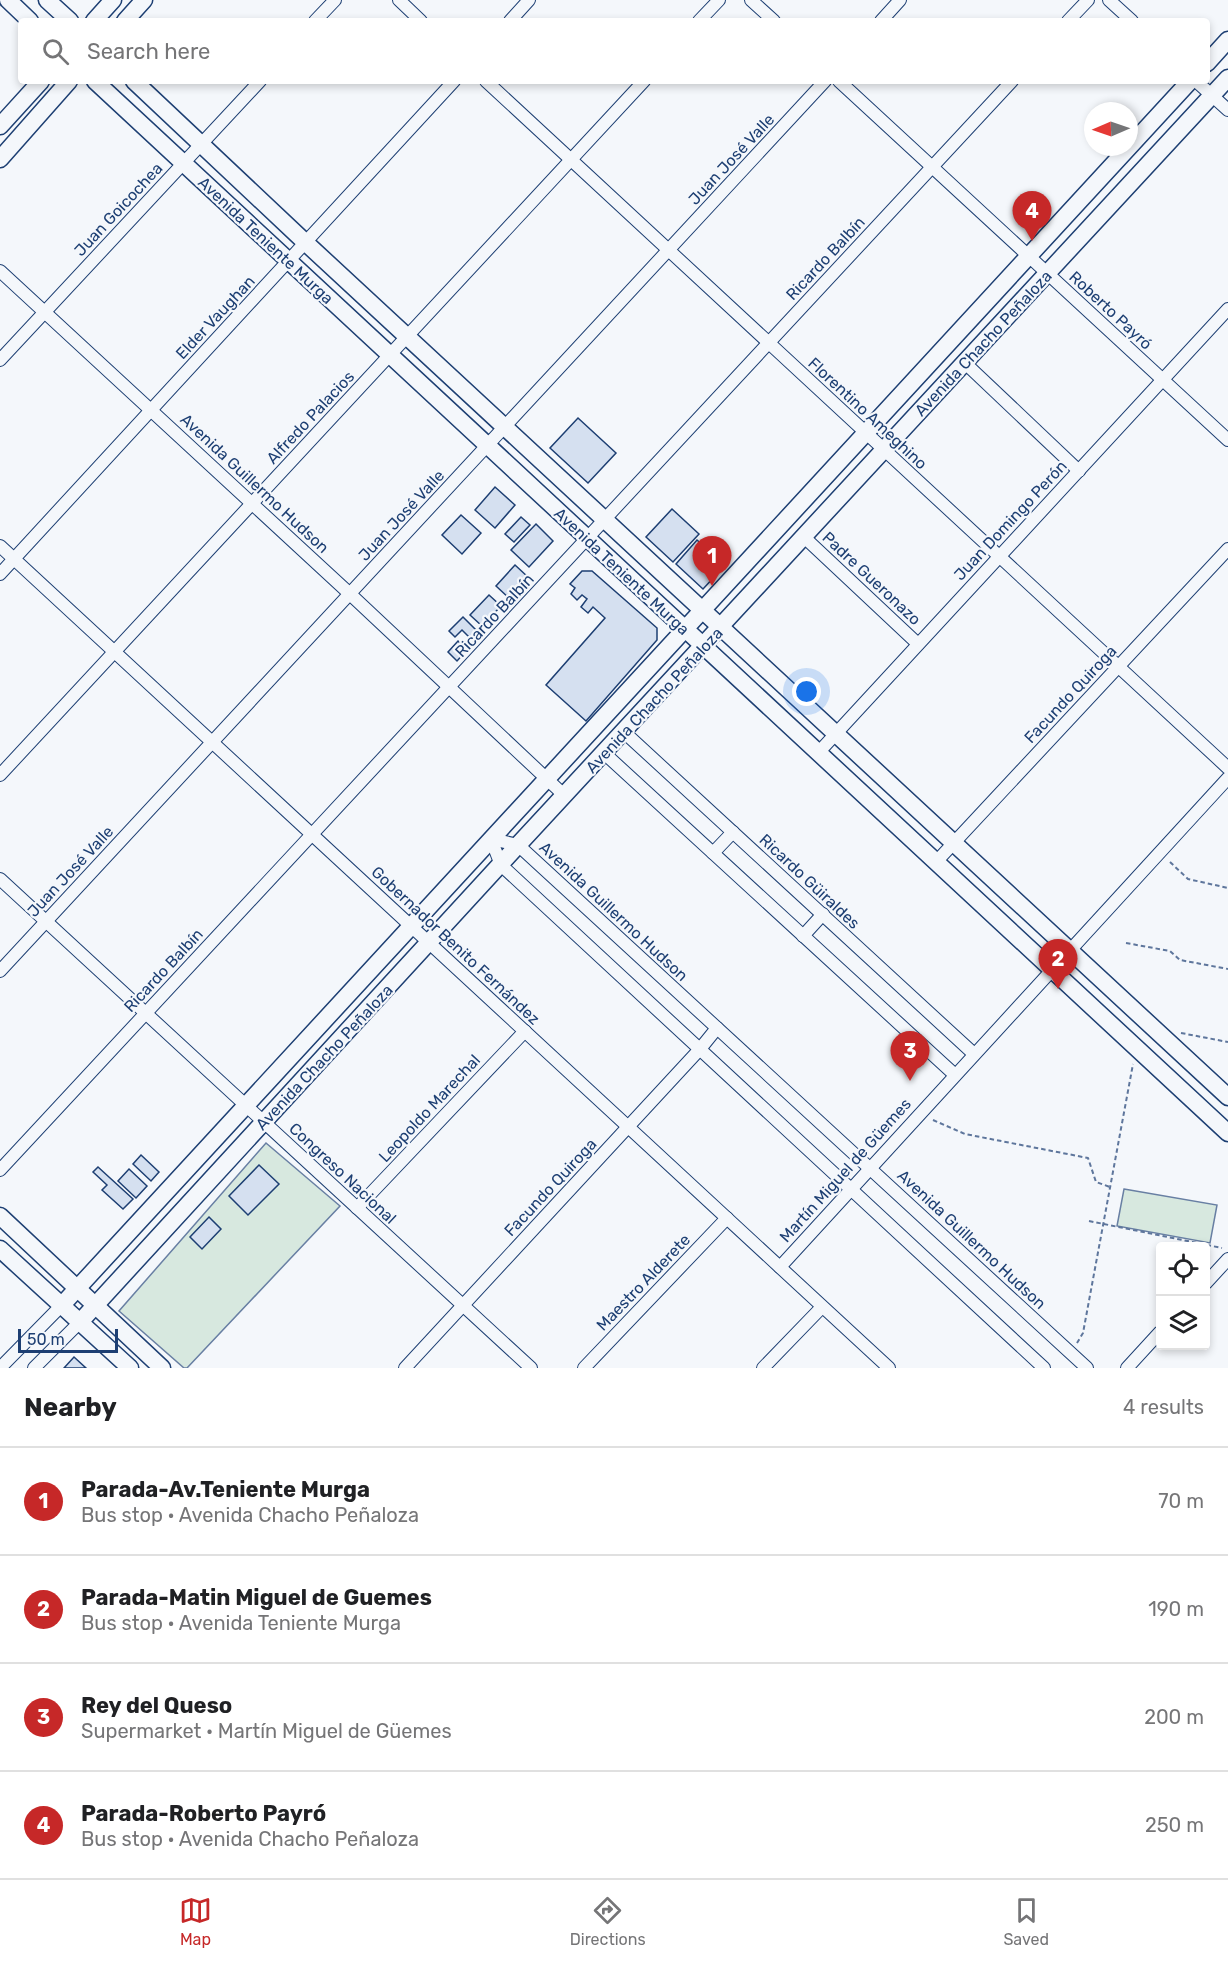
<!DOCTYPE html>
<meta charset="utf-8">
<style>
body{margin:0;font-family:Rubik,sans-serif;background:#f6f6f6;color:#202124}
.controls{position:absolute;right:18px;bottom:18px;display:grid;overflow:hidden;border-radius:6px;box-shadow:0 3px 9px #0003}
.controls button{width:54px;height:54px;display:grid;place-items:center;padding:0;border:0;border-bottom:2px solid #e0e0e0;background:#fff;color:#202124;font:30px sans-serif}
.compass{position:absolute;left:1084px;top:102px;width:54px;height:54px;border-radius:50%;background:#fff;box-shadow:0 3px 9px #0003;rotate:268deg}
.scale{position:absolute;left:18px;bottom:15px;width:100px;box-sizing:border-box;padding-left:6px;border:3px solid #1d3f73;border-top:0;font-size:16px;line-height:21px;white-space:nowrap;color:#1d3f73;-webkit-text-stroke:4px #f4f7fb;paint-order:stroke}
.you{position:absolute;left:807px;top:692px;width:21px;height:21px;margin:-15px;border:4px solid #fff;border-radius:50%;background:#1a73e8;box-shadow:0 0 0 9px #1a73e833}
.badge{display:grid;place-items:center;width:39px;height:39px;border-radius:50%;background:#c62828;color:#fff;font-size:20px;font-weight:700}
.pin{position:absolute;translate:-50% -50px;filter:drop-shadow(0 2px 3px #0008)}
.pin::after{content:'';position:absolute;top:32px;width:21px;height:18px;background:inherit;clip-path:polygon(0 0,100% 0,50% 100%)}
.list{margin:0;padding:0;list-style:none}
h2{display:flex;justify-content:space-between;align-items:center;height:78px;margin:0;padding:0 24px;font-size:26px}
h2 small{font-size:20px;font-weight:400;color:#757577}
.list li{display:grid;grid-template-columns:39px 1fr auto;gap:18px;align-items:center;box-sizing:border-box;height:108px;padding:0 24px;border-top:2px solid #e0e0e0}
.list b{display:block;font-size:22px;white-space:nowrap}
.list p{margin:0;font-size:20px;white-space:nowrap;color:#757577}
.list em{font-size:20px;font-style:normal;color:#757577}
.icon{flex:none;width:33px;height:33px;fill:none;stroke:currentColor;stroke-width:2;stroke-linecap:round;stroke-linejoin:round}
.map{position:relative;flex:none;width:1228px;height:1368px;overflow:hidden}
.search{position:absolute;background:#fff;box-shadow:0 3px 9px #0003;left:18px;right:18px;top:18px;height:66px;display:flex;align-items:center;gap:15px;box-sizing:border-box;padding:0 21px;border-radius:6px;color:#757577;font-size:22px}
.sheet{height:510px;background:#fff}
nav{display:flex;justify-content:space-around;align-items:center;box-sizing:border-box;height:84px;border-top:2px solid #e0e0e0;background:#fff;font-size:16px;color:#757577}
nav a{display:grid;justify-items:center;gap:3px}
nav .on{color:#c62828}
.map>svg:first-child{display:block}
.green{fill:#d7e8df;stroke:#687fa3;stroke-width:1.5}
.building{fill:#d5e0f0;stroke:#1d3f73;stroke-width:1.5}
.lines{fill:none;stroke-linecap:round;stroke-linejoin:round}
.street-casing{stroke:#1d3f73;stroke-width:14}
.secondary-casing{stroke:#1d3f73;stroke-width:19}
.path{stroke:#5e769c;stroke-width:2;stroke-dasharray:4.5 3;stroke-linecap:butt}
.street{stroke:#f4f7fb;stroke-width:12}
.secondary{stroke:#f4f7fb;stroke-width:16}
.labels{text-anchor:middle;stroke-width:4.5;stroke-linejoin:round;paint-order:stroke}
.street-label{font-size:16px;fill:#1d3f73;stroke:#f4f7fb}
</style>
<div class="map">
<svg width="1228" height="1368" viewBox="0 0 1228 1368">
<rect width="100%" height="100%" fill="#f4f7fb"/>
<g class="green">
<polygon points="266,1143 340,1206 187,1368 184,1368 119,1311"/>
<polygon points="1124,1189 1217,1205 1210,1243 1117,1226"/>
</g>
<g class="building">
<polygon points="578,418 616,453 588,483 550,448"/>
<polygon points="495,487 515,505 495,528 475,510"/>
<polygon points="672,509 699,534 673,562 646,537"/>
<polygon points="461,515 481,533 462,554 442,535"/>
<polygon points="521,517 530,525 514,542 505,534"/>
<polygon points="536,524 553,541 529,567 511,550"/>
<polygon points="697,540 716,557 711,563 716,567 712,572 716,575 703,589 676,564"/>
<polygon points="515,565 529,578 510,599 496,586"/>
<polygon points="582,571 592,571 657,628 657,640 586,721 546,685 605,618 593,607 588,613 581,607 587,599 582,595 577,600 571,594 575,588 570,584"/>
<polygon points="489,595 501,606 482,626 470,615"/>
<polygon points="463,617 481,635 474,642 462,630 455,637 449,631"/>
<polygon points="458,641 467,650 457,661 448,652"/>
<polygon points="141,1155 159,1172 151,1181 133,1164"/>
<polygon points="259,1165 279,1184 248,1215 229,1196"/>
<polygon points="98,1167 133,1199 123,1209 102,1190 107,1185 93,1172"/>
<polygon points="129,1169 147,1186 136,1198 118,1181"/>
<polygon points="209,1217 221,1229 202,1249 190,1237"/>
<polygon points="74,1357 86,1368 64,1368"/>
</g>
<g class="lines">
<defs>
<g id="street">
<polyline points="399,0 421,21"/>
<polyline points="751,0 774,21"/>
<polyline points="1109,0 1132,21"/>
<polyline points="315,21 335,0"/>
<polyline points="510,21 529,0"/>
<polyline points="699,21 719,0"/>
<polyline points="881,21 900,0"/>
<polyline points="1068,21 1088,0"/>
<polyline points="486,81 1228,768"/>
<polyline points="839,81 1228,440"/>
<polyline points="1196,81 1228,110"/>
<polyline points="0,271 350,594 565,796"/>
<polyline points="0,360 260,81"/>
<polyline points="965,363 1079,471"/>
<polyline points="804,537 918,644"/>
<polyline points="0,546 889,1368"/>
<polyline points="0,574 454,81"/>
<polyline points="624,732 974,1054"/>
<polyline points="604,753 955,1075"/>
<polyline points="818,753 1228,309"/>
<polyline points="0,775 644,81"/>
<polyline points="491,839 518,845 1087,1368"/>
<polyline points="491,839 501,865 1044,1368"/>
<polyline points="713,853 733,832"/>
<polyline points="936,862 1228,549"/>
<polyline points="0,879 531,1368"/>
<polyline points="803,936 823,914"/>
<polyline points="0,971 825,81"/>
<polyline points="0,1170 1012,81"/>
<polyline points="357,1208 525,1031"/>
<polyline points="780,1267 1228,778"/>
<polyline points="1206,1283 1228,1259"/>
<polyline points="0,1368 62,1305"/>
<polyline points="34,1368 80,1322"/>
<polyline points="405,1368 700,1049 717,1028"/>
<polyline points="584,1368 727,1218"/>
<polyline points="763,1368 822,1307"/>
<polyline points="1127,1368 1160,1332"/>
</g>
<g id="secondary">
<polyline points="8,0 30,21"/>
<polyline points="47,0 70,21"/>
<polyline points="94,21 113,0"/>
<polyline points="125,21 144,0"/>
<polyline points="1207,63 1228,40"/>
<polyline points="95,81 1228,1133"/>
<polyline points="134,81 306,243 1228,1097"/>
<polyline points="0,126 41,81"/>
<polyline points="0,159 69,81"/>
<polyline points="0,1216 162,1368"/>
<polyline points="0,1249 130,1368"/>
<polyline points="62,1305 1190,81"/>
<polyline points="80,1322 518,845 1228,78"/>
</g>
</defs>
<use href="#street" class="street-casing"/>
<use href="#secondary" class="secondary-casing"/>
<g class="path">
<polyline points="1170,862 1188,879 1228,888"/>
<polyline points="1126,943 1170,951 1180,960 1228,969"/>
<polyline points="1181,1033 1228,1042"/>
<polyline points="933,1120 965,1134 1088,1158 1096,1182 1110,1187"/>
<polyline points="1089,1221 1222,1248"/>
<polyline points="1077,1343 1083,1333 1133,1064"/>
</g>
<use href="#street" class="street"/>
<use href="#secondary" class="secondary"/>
</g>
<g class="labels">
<g class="street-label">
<text transform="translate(731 159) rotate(-47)" y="6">Juan José Valle</text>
<text transform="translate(118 209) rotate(-47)" y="6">Juan Goicochea</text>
<text transform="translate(266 240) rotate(43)" y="6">Avenida Teniente Murga</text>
<text transform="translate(825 258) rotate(-47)" y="6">Ricardo Balbín</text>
<text transform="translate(1111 310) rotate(43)" y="6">Roberto Payró</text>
<text transform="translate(215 317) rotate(-47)" y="6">Elder Vaughan</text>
<text transform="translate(983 343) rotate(-47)" y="6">Avenida Chacho Peñaloza</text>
<text transform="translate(868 413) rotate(43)" y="6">Florentino Ameghino</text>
<text transform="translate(310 417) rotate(-47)" y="6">Alfredo Palacios</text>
<text transform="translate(255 483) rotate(43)" y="6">Avenida Guillermo Hudson</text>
<text transform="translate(401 515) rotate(-47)" y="6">Juan José Valle</text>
<text transform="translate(1010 520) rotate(-47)" y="6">Juan Domingo Perón</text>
<text transform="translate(622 571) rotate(43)" y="6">Avenida Teniente Murga</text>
<text transform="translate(872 578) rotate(43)" y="6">Padre Gueronazo</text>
<text transform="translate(494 615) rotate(-47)" y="6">Ricardo Balbín</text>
<text transform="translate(1070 694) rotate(-47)" y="6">Facundo Quiroga</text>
<text transform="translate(654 700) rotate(-47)" y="6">Avenida Chacho Peñaloza</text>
<text transform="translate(70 871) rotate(-47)" y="6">Juan José Valle</text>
<text transform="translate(810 881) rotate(43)" y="6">Ricardo Güiraldes</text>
<text transform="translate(614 911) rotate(43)" y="6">Avenida Guillermo Hudson</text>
<text transform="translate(456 945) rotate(43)" y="6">Gobernador Benito Fernández</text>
<text transform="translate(163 970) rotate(-47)" y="6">Ricardo Balbín</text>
<text transform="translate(324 1057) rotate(-47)" y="6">Avenida Chacho Peñaloza</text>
<text transform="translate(429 1108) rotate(-47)" y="6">Leopoldo Marechal</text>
<text transform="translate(845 1170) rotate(-48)" y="6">Martín Miguel de Güemes</text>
<text transform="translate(343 1173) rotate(43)" y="6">Congreso Nacional</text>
<text transform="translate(550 1187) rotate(-47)" y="6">Facundo Quiroga</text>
<text transform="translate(972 1239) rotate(43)" y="6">Avenida Guillermo Hudson</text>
<text transform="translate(643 1282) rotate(-46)" y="6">Maestro Alderete</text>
</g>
</g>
</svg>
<div class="controls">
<button><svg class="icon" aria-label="locate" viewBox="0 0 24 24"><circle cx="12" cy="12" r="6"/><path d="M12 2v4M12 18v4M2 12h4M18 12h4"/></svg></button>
<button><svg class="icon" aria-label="layers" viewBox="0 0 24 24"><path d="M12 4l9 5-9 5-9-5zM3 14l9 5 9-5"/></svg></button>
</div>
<svg class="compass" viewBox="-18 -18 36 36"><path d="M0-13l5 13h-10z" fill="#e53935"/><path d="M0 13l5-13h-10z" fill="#757577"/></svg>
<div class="scale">50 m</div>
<div class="you"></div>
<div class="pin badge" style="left:712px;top:586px">1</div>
<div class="pin badge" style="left:1058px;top:989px">2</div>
<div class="pin badge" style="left:910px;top:1081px">3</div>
<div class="pin badge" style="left:1032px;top:241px">4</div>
<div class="search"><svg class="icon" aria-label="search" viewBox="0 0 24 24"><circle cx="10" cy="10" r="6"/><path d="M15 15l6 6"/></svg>Search here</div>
</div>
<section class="sheet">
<h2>Nearby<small>4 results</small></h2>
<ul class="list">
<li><span class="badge">1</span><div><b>Parada-Av.Teniente Murga</b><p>Bus stop · Avenida Chacho Peñaloza</p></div><em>70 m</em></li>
<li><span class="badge">2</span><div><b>Parada-Matin Miguel de Guemes</b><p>Bus stop · Avenida Teniente Murga</p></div><em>190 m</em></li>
<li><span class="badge">3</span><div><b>Rey del Queso</b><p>Supermarket · Martín Miguel de Güemes</p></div><em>200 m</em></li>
<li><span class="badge">4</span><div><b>Parada-Roberto Payró</b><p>Bus stop · Avenida Chacho Peñaloza</p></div><em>250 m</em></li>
</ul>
</section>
<nav>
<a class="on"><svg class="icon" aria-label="map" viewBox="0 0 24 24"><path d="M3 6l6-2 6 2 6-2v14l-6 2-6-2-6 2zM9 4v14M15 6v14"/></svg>Map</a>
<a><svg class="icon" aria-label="directions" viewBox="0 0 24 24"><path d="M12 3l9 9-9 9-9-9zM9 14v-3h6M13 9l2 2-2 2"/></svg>Directions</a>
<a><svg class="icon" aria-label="saved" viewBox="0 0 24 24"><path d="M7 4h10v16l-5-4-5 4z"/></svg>Saved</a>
</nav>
